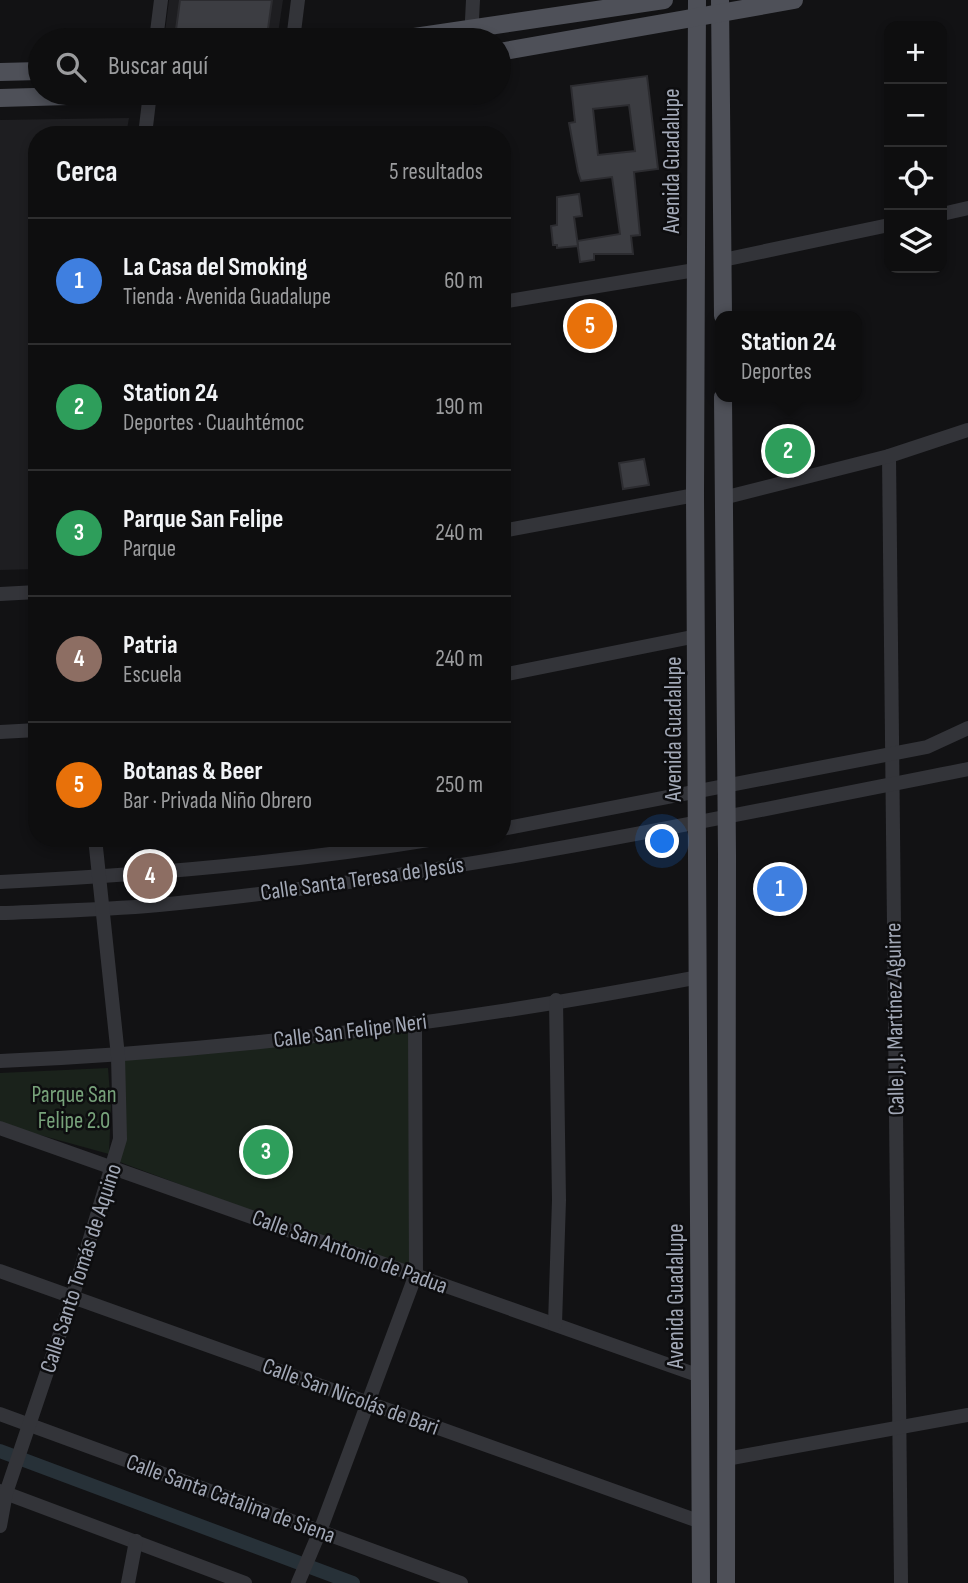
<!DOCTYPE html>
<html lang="es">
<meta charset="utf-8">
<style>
body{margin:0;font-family:"Sofia Sans Condensed",sans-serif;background:#171718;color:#f1f3f6}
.controls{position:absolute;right:21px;top:21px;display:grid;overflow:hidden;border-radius:14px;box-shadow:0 4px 10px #0003}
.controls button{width:63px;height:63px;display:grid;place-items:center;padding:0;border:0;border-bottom:2px solid #2e2e2f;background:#0e0e0f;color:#f1f3f6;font:35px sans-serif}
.you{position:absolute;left:663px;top:842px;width:24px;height:24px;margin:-18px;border:5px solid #fff;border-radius:50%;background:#1a73e8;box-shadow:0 0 0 10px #1a73e833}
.badge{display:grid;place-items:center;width:46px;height:46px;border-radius:50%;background:#ffb41f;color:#fff;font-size:23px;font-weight:700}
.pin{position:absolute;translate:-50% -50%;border:4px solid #fff;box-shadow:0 2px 7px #0006}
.popup{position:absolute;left:715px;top:311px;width:147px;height:91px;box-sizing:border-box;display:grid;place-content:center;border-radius:14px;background:#0e0e0f;filter:drop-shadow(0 2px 5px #0005);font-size:23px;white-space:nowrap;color:#9b9c9e}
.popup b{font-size:26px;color:#f1f3f6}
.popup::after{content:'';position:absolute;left:50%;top:100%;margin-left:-14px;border:14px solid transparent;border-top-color:#0e0e0f}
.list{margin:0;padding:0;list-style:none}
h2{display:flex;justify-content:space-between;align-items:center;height:91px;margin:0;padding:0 28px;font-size:30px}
h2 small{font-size:23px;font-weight:400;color:#9b9c9e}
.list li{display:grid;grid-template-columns:46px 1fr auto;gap:21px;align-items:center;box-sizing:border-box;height:126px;padding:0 28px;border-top:2px solid #2e2e2f}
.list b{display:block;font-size:26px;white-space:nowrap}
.list p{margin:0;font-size:23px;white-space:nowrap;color:#9b9c9e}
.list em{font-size:23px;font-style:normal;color:#9b9c9e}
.icon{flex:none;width:38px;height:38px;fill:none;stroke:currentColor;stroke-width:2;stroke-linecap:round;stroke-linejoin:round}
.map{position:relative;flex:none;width:968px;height:1583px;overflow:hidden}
.search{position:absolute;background:#0e0e0f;box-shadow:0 4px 10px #0003;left:28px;top:28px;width:483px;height:77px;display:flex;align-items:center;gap:18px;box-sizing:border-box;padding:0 24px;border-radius:38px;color:#9b9c9e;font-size:26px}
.panel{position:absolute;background:#0e0e0f;box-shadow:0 4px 10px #0003;left:28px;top:126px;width:483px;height:721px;border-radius:28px}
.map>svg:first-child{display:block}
.built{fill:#1e1e21}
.green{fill:#1a221b}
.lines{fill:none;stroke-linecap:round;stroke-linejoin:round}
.canal{stroke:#273138;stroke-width:14}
.building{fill:#3c3d42;stroke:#2c2c30;stroke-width:2;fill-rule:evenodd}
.minor{stroke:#333439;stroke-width:14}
.major{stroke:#4e5058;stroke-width:18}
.labels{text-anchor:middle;stroke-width:5;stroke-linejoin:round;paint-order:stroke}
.street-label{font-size:23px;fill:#a2a8b6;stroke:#0d0d0f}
.park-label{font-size:23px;fill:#77a27a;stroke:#0d0d0f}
</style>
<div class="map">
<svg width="968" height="1583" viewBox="0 0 968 1583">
<rect width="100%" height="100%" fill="#121214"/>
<g class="built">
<polygon points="169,0 283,0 277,40 164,40"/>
<polygon points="129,118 126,135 37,135 37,569 0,570 0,120"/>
</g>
<g class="green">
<polygon points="410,1029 413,1271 117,1161 123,1060"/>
<polygon points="108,1068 111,1106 109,1154 0,1124 0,1073"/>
</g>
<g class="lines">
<polyline class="canal" points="0,1451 353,1583"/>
</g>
<g class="building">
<polygon points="180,0 272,0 267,36 245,33 245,36 239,35 238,40 175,37"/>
<path d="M647,76L658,169L634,172L640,235L631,236L633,254H594V260L580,262L577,241L620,234L612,177L581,181L578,172L569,123L575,122L571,86ZM629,105L635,151L598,155L593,109Z"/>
<polygon points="579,194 582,216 574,217 578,246 557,248 557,245 553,245 551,226 557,225 557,197"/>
<polygon points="644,459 649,485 623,489 619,463"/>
</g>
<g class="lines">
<g class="minor">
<polyline points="156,40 161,0"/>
<polyline points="293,40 298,0"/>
<polyline points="471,40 473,0"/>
<polyline points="145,135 150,93"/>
<polyline points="942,214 968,208"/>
<polyline points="723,260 889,225"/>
<polyline points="502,302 695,270"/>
<polyline points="889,456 901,1583"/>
<polyline points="723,498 889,456 968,430"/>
<polyline points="502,531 695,495"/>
<polyline points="0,594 37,592"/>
<polyline points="502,675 697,636"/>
<polyline points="0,732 37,730"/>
<polyline points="502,829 927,747 968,728"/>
<path d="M0,882C148,875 295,862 441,838"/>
<path d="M0,913C53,911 106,910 159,905C431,879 700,822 968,769"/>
<path d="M0,1061C234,1051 469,1021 699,977"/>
<polyline points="0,1128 700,1376"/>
<polyline points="0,1271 701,1522"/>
<polyline points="555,1324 559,1200 556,1000"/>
<polyline points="0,1414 461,1583"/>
<polyline points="726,1459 968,1415"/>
<polyline points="0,1491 245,1583"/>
<polyline points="0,1526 6,1493 73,1295 120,1139 118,1056 95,838"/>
<polyline points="128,1583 136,1541"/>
<polyline points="298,1583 320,1531 416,1274 415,1023"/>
</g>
<g class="major">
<polyline points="697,0 695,495 701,1583"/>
<polyline points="720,0 723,316"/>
<polyline points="394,40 664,0"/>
<polyline points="499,52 794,0"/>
<polyline points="0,72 40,71"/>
<polyline points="0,98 171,93"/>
<polyline points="723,397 727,855 726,1583"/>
</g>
</g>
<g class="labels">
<g class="street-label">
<text transform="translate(671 161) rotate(-90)" y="8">Avenida Guadalupe</text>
<text transform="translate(673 729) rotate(-90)" y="8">Avenida Guadalupe</text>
<text transform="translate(362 878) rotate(-8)" y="8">Calle Santa Teresa de Jesús</text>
<text transform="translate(894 1019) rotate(-91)" y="8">Calle J. J. Martínez Aguirre</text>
<text transform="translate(350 1030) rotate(-7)" y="8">Calle San Felipe Neri</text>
<text transform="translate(350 1251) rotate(20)" y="8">Calle San Antonio de Padua</text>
<text transform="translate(80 1268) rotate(-72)" y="8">Calle Santo Tomás de Aquino</text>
<text transform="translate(675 1296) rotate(-90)" y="8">Avenida Guadalupe</text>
<text transform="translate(351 1396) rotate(20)" y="8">Calle San Nicolás de Bari</text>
<text transform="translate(231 1498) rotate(20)" y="8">Calle Santa Catalina de Siena</text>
</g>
<g class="park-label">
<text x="74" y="1102">Parque San<tspan x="74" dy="26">Felipe 2.0</tspan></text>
</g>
</g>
</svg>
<div class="controls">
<button>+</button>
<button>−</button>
<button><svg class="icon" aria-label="locate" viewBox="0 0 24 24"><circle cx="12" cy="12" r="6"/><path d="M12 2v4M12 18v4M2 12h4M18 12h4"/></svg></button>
<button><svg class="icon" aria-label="layers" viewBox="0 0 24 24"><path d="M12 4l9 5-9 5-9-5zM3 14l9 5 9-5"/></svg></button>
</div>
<div class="you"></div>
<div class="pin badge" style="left:780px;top:889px;background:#3f7fe0">1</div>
<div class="pin badge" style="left:788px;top:451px;background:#2e9e5b">2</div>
<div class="popup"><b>Station 24</b>Deportes</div>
<div class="pin badge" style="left:266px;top:1152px;background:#2e9e5b">3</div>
<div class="pin badge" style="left:150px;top:876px;background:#8d6e63">4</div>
<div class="pin badge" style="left:590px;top:326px;background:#e8710a">5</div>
<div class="search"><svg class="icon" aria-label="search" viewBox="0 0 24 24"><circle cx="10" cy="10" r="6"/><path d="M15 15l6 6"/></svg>Buscar aquí</div>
<section class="panel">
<h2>Cerca<small>5 resultados</small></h2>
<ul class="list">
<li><span class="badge" style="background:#3f7fe0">1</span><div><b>La Casa del Smoking</b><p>Tienda · Avenida Guadalupe</p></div><em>60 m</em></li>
<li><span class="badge" style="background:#2e9e5b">2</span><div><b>Station 24</b><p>Deportes · Cuauhtémoc</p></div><em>190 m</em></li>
<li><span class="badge" style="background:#2e9e5b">3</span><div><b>Parque San Felipe</b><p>Parque</p></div><em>240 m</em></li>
<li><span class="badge" style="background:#8d6e63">4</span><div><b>Patria</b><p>Escuela</p></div><em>240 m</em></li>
<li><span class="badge" style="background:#e8710a">5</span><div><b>Botanas &amp; Beer</b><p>Bar · Privada Niño Obrero</p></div><em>250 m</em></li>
</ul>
</section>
</div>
